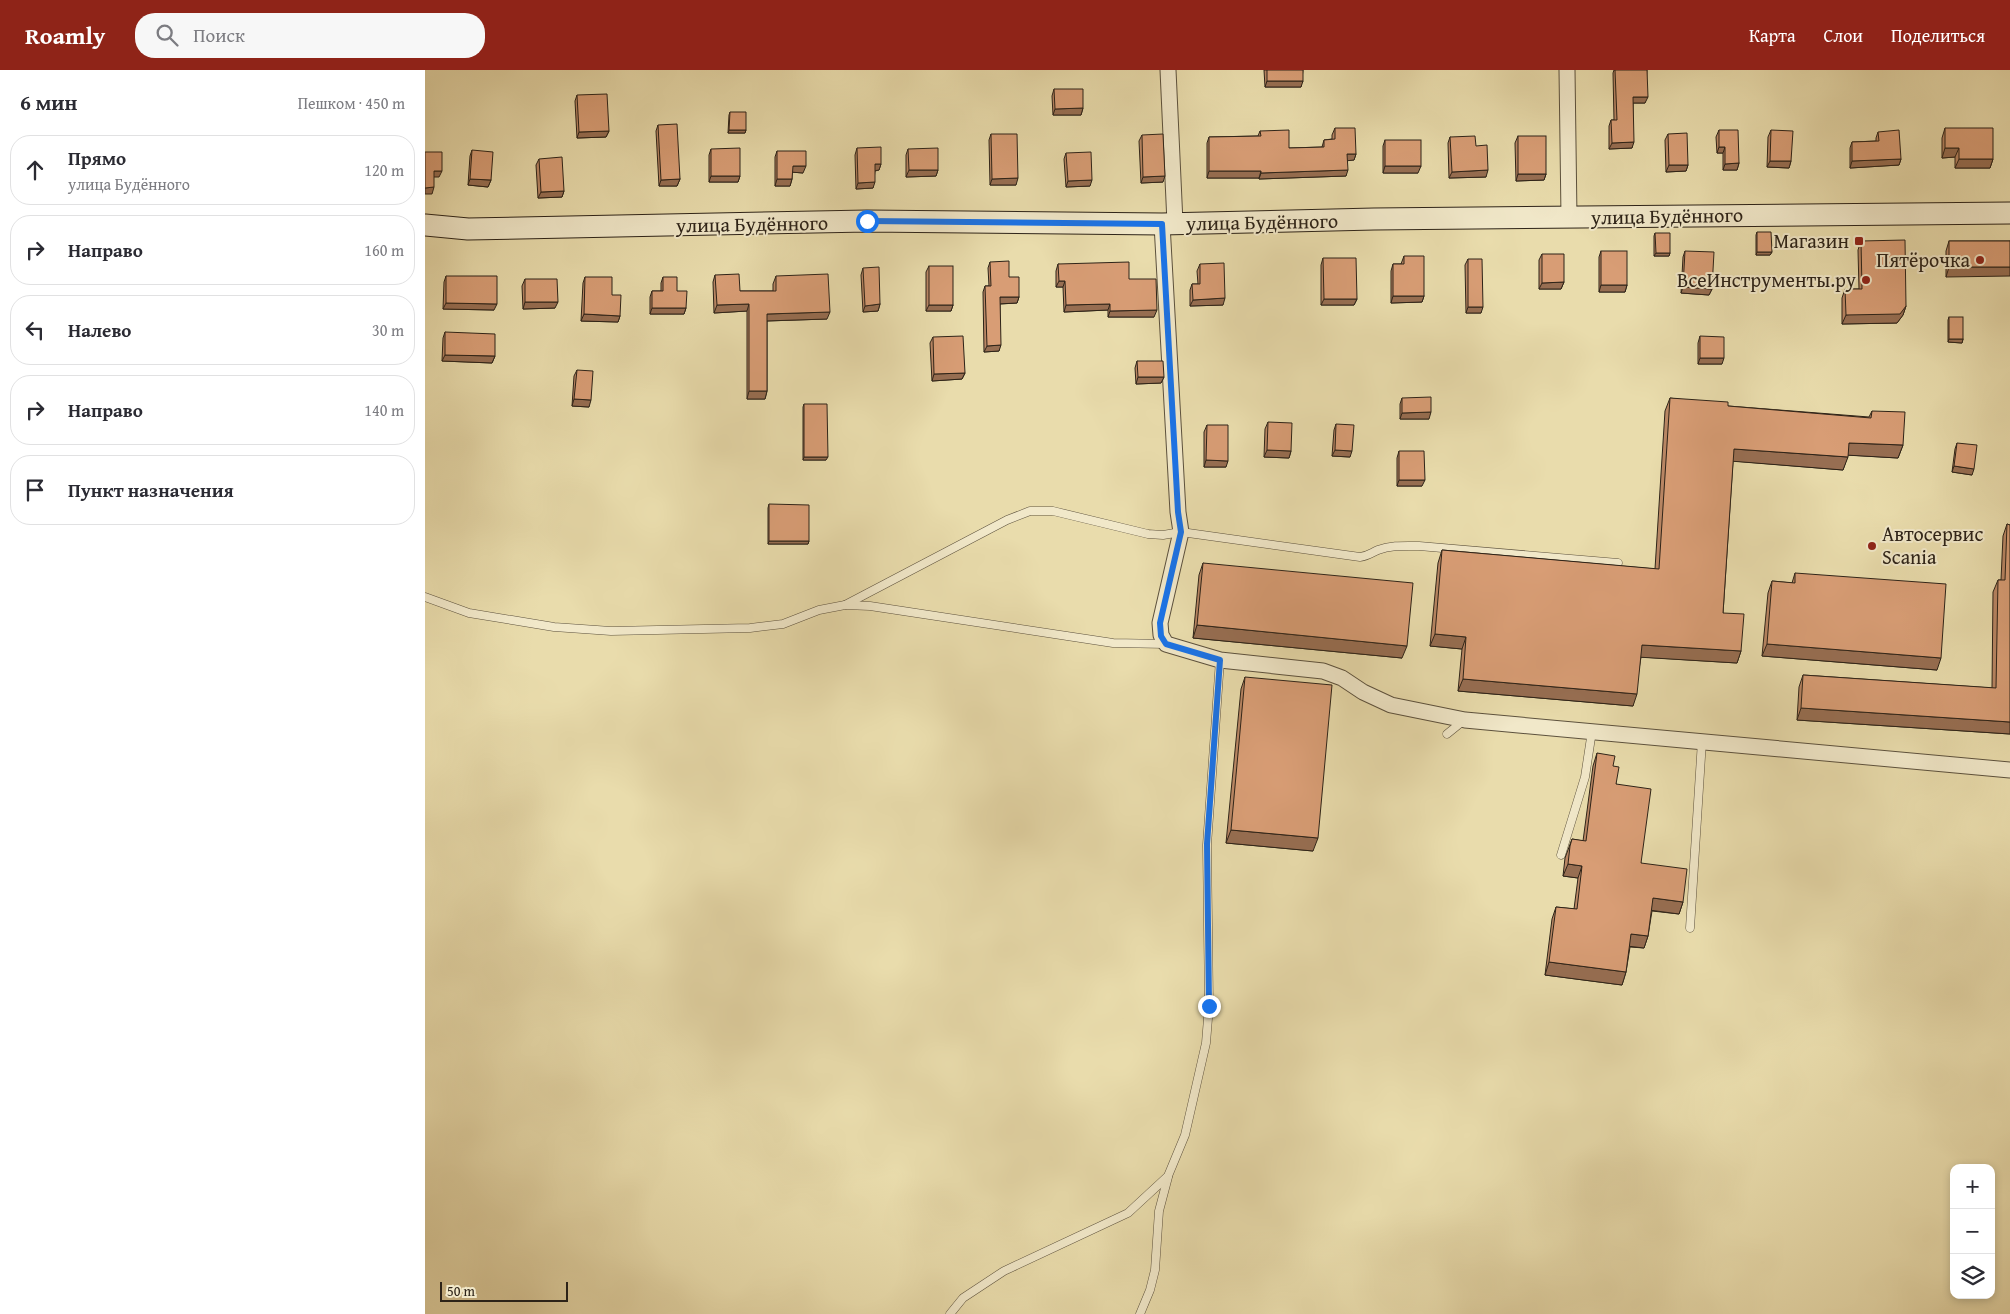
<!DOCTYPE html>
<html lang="ru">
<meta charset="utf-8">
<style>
body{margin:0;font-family:"Gentium Book Plus",serif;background:#f7f7f7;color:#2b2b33}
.controls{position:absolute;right:15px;bottom:15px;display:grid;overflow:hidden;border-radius:10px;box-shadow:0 2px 8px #0003}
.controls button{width:45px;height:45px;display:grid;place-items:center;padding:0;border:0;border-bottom:1px solid #e1e1e2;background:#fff;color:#2b2b33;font:25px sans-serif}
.scale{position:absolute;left:15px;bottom:12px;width:128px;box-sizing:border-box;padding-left:5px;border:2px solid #2d2318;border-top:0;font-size:14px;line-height:18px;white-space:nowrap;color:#2d2318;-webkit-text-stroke:4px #f1e8c9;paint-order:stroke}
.stop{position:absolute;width:15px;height:15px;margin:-11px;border:4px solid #1a73e8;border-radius:50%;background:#fff}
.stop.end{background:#1a73e8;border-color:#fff;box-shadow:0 1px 5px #0008}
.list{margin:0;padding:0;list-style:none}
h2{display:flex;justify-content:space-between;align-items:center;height:65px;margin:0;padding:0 20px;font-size:21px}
h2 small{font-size:16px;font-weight:400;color:#7c7c81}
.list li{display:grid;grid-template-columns:32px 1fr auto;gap:15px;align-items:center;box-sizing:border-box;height:70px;margin:0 10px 10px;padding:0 10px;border:1px solid #e1e1e2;border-radius:20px}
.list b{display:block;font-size:19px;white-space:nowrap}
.list p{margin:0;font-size:16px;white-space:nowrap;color:#7c7c81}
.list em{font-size:16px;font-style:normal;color:#7c7c81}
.icon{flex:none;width:28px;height:28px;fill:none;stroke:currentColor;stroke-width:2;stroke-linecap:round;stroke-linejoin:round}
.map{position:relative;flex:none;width:1585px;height:1244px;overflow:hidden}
header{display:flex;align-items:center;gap:30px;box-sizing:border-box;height:70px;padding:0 25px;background:#8f2418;color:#fff}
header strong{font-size:24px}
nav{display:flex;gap:28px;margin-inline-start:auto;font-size:18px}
.search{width:350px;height:45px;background:#f7f7f7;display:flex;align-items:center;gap:12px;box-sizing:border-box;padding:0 18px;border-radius:20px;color:#7c7c81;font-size:19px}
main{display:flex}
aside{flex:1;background:#fff}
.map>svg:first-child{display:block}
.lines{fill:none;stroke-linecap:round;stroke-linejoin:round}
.service-casing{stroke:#5c513d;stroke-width:9}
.minor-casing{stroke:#5c513d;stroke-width:17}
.secondary-casing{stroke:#2d2318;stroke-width:23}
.service{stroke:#f1e8c9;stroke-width:8}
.minor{stroke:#f1e8c9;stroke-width:15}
.secondary{stroke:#f1e8c9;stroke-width:21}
.wall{fill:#ba8765;stroke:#2d2318}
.shaded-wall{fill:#976e52;stroke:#2d2318}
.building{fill:#d89d75;stroke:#2d2318}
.route{stroke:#1a73e8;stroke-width:6}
.poi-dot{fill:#8f2418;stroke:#f1e8c9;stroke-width:2}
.labels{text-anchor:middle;stroke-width:4;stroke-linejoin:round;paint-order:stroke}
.street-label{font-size:20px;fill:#2d2318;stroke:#f1e8c9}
.poi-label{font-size:20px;fill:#2d2318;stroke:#f1e8c9;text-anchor:end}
</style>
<header>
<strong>Roamly</strong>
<div class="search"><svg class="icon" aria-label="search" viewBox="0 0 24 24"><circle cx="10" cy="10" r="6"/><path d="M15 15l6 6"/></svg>Поиск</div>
<nav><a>Карта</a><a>Слои</a><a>Поделиться</a></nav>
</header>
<main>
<aside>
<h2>6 мин<small>Пешком · 450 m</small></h2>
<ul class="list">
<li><svg class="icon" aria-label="ahead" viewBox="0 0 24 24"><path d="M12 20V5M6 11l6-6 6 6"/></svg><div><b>Прямо</b><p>улица Будённого</p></div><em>120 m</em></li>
<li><svg class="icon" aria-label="right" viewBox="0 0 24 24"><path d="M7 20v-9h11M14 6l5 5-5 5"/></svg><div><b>Направо</b></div><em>160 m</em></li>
<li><svg class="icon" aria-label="left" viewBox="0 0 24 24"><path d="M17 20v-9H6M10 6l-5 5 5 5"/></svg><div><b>Налево</b></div><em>30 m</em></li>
<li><svg class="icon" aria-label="right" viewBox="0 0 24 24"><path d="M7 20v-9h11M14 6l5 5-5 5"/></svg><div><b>Направо</b></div><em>140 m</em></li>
<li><svg class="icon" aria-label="arrive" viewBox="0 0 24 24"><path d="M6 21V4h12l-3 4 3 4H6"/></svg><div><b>Пункт назначения</b></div></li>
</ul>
</aside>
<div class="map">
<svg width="1585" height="1244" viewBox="0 0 1585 1244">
<rect width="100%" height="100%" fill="#e9dcac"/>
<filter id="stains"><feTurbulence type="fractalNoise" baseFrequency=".004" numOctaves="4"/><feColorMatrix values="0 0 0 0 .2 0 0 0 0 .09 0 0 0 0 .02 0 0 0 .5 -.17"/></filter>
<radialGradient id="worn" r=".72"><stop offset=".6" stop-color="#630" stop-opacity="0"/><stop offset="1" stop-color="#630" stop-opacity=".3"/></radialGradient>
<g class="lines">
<defs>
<g id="service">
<polyline points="0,527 44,543 129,557 186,561 325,558 358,554 394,540 420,535 445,536 688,573 741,574"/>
<path d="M420,535L582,450L605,441H628L723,464L738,465L756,462L935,487C943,486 946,483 953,480C966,475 980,476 994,476L1193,493"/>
<polyline points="1022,664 1038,651"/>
<polyline points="1136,785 1160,707 1167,661"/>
<polyline points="1265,858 1277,671"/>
<polyline points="525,1244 538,1228 579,1201 703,1143 743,1106 760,1065 781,973 784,936 782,775 795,590"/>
<polyline points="715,1244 725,1220 730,1200 734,1141 743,1107"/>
</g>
<g id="minor">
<polyline points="743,0 750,153"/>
<polyline points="1142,0 1144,147"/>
<polyline points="737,154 753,442 756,462 735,553 736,565 741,574 795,590 898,601 917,608 938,622 966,635 1040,650 1585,700"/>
</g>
<polyline id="secondary" points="0,155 43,159 442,151 737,154 949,149 1585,143"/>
</defs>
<use href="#service" class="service-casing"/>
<use href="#minor" class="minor-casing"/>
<use href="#secondary" class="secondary-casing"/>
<use href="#service" class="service"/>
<use href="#minor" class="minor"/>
<use href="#secondary" class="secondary"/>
</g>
<g class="wall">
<polygon points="839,0 878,0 876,17 840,17"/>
<polygon points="1189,0 1222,0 1220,33 1208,33 1207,78 1184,79 1184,56 1186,50 1189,50 1188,3"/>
<polygon points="629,19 658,38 656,45 628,45 627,26"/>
<polygon points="152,25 184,61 181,67 152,68 150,31"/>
<polygon points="305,42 321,60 320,63 303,63 304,45"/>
<polygon points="233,55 255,109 252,116 234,116 231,61"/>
<polygon points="910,58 931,84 929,90 922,90 921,106 834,109 834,108 782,108 782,73 784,67 833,66 835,61 864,78 897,77 899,70 907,69 907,65"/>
<polygon points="1520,58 1568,89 1565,98 1530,98 1530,87 1517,88 1517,68"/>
<polygon points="1294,60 1314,93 1312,100 1298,100 1298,83 1292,83 1291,67"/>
<polygon points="1346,60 1366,91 1364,98 1342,97 1343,67"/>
<polygon points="1453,62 1476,89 1474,95 1425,98 1425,78 1427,72 1451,71 1451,68"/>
<polygon points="566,64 591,115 565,115 564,70"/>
<polygon points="1243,64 1263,95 1261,101 1241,102 1240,70"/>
<polygon points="717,65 738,112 716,113 714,71"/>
<polygon points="1093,66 1121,104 1119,110 1091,111 1090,73"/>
<polygon points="1025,67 1051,76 1061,107 1024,108 1023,73"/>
<polygon points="960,70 993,103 958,103 958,76"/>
<polygon points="432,78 456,94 454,100 450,101 448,118 431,119 430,85"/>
<polygon points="286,79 315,106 313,112 284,112 284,85"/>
<polygon points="483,79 513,100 511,106 481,107 481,85"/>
<polygon points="47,80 66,110 63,117 43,115 45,86"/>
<polygon points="352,81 378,103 367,102 367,109 365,116 350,116 350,87"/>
<polygon points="641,83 665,116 641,117 639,89"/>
<polygon points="114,89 139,121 137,127 113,128 111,95"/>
<polygon points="1332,162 1347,182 1345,185 1331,185 1331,165"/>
<polygon points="1230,163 1245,183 1244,186 1229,186 1229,166"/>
<polygon points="1436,171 1481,236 1478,245 1472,253 1417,254 1417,228 1420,219 1434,219 1433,180"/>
<polygon points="1524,171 1585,171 1521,207 1521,181"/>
<polygon points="1176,181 1202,215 1200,222 1174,222 1174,187"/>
<polygon points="1260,181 1287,219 1284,225 1256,223 1258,187"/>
<polygon points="1117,184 1139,212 1136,219 1114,219 1114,190"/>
<polygon points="979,186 999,226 997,232 966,233 966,201 968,194 976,194"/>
<polygon points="898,188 932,229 929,235 896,235 896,195"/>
<polygon points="1043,189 1056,243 1041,243 1040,195"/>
<polygon points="565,192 584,207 594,227 592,233 575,234 574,281 559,282 558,222 560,216 564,216 563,198"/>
<polygon points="633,194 704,209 729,247 683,247 683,240 639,242 638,217 631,217 631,201"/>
<polygon points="775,194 798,235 765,236 765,220 767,214 773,214 772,201"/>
<polygon points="504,196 528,235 526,241 501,241 501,202"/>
<polygon points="438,198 455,234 453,241 438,242 436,205"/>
<polygon points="290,205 315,221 348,221 348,214 351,206 402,249 342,251 342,321 340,329 322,329 322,241 289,243 288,212"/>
<polygon points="21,206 69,240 18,239 19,212"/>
<polygon points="160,207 187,225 195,246 193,252 156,251 158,213"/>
<polygon points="238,207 252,221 261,238 259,244 225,244 225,227 227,221 236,221 236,213"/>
<polygon points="100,209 130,238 98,239 97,216"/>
<polygon points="1524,247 1538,269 1537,273 1523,272 1523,250"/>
<polygon points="20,262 70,286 67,293 17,291 18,268"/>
<polygon points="1275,266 1297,294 1273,294 1273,273"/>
<polygon points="508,267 540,303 537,309 507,311 505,273"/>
<polygon points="712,291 739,307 736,313 711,314 710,298"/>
<polygon points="152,300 164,337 147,336 149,306"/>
<polygon points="977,328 1004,349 975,349 975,334"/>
<polygon points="1245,328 1303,336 1444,347 1447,341 1478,375 1473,388 1423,385 1418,400 1308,391 1298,543 1316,581 1312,593 1216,587 1208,636 1033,621 1037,579 1005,576 1013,493 1017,480 1230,499 1240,341"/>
<polygon points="379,334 401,390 378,390 378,337"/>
<polygon points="843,352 866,381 864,388 839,387 840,359"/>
<polygon points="911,354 925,387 907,386 909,360"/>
<polygon points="782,355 801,397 779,397 779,362"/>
<polygon points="1532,373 1547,405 1527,402 1530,379"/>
<polygon points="974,381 997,416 972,416 972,388"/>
<polygon points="344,434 384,471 383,474 343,474 343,438"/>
<polygon points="1582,454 1585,455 1585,664 1372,650 1374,617 1378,605 1567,618 1568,522 1573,510 1576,510 1578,466"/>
<polygon points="778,493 977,588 768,568 774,505"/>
<polygon points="1370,503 1512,600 1337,586 1343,523 1347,511 1367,513"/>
<polygon points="820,607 888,781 801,773 816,619"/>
<polygon points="1172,683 1188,696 1191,714 1216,793 1258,832 1254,844 1227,841 1223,866 1219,878 1205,877 1201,902 1197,915 1120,905 1127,849 1131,837 1149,839 1153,808 1138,806 1140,788 1147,769 1158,771 1168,696"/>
</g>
<g class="shaded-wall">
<polygon points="842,11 878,11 876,17 840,17"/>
<polygon points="1208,27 1223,27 1220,33 1205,33"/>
<polygon points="658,38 656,45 628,45 630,39"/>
<polygon points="304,60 321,60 320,63 303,63"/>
<polygon points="184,61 181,67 152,68 154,62"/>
<polygon points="1209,72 1207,78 1184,79 1187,73"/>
<polygon points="1294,77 1300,77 1298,83 1292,83"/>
<polygon points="1520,78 1534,78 1530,87 1517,88"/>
<polygon points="922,84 931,84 929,90 920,91"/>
<polygon points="1476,89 1474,95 1425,98 1427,91"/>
<polygon points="1534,89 1568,89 1565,98 1530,98"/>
<polygon points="1345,91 1366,91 1364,98 1342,97"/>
<polygon points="1314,93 1312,100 1298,100 1300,94"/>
<polygon points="450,94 456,94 454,100 448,101"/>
<polygon points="1244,95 1263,95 1261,101 1241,102"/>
<polygon points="368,96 381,96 378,103 365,102"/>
<polygon points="960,96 996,96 993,103 958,103"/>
<polygon points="484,100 513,100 511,106 481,107"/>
<polygon points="923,100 921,106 834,109 836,103"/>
<polygon points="1063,100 1061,107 1024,108 1027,102"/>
<polygon points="9,101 17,101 14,107 7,107"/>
<polygon points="784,101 836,101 834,108 782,108"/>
<polygon points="1093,104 1121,104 1119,110 1091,111"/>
<polygon points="286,106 315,106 313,112 284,112"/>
<polygon points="740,106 738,112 716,113 718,107"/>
<polygon points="593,108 591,115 565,115 567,109"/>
<polygon points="45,109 66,110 63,117 43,115"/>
<polygon points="255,109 252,116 234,116 236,110"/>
<polygon points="352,109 367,109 365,116 350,116"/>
<polygon points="667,110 665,116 641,117 643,111"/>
<polygon points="450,112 448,118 431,119 433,113"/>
<polygon points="9,117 7,124 0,124 0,118"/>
<polygon points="139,121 137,127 113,128 116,122"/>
<polygon points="1332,182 1347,182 1345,185 1331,185"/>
<polygon points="1231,183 1245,183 1244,186 1229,186"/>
<polygon points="1524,197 1585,197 1585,206 1521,207"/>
<polygon points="634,211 640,211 638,217 631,217"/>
<polygon points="1139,212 1136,219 1114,219 1117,213"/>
<polygon points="1176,215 1202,215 1200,222 1174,222"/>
<polygon points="1258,217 1287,219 1284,225 1256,223"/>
<polygon points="968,226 999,226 997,232 966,233"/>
<polygon points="575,227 594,227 592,233 572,234"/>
<polygon points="800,228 798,235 765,236 768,230"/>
<polygon points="899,229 932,229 929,235 896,235"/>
<polygon points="100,232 133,232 130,238 98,239"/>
<polygon points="21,233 72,234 69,240 18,239"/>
<polygon points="324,234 322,241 289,243 292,235"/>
<polygon points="455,234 453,241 438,242 440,236"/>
<polygon points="685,234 683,240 639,242 641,235"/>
<polygon points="504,235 528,235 526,241 501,241"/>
<polygon points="1481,236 1478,245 1472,253 1417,254 1421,245"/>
<polygon points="1043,237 1058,237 1056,243 1041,243"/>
<polygon points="227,238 261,238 259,244 225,244"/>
<polygon points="732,240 729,247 683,247 685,241"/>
<polygon points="405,242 402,249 340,251 342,244"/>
<polygon points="159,244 195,246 193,252 156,251"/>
<polygon points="1524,269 1538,269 1537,273 1523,272"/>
<polygon points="576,275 574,281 559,282 562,276"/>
<polygon points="20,285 70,286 67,293 17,291"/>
<polygon points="1275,288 1299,288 1297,294 1273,294"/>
<polygon points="540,303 537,309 507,311 509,304"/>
<polygon points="713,307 739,307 736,313 711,314"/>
<polygon points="324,321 342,321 340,329 322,329"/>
<polygon points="149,329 166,330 164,337 147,336"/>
<polygon points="1006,342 1004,349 975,349 977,343"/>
<polygon points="1424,373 1478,375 1473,388 1420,385"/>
<polygon points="1309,379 1423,387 1418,400 1305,391"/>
<polygon points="842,380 866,381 864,388 839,387"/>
<polygon points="910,380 927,381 925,387 907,386"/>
<polygon points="379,387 403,387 401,390 378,390"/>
<polygon points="781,390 803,391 801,397 779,397"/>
<polygon points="1529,396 1549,399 1547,405 1527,402"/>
<polygon points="974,410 1000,410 997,416 972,416"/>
<polygon points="344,471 384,471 383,474 343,474"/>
<polygon points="772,555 982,576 977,588 768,568"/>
<polygon points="1010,564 1041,567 1037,579 1005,576"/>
<polygon points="1342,574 1516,588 1512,600 1337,586"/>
<polygon points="1217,575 1316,581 1312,593 1212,587"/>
<polygon points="1038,609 1212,624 1208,636 1033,621"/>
<polygon points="1376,638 1585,652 1585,664 1372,650"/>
<polygon points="806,760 893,768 888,781 801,773"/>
<polygon points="1143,794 1157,796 1153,808 1138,806"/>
<polygon points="1228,828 1258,832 1254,844 1224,840"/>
<polygon points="1206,864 1223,866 1219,878 1202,876"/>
<polygon points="1124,892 1201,902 1197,915 1120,905"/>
</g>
<g class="building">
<rect x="842" y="0" width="36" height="11"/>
<polygon points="1190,0 1222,0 1223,27 1208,27 1209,72 1187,73 1186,50 1192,50"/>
<polygon points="629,19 658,19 658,38 630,39"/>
<polygon points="182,24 184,61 154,62 152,25"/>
<polygon points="305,42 321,42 321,60 304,60"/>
<polygon points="252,54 255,109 236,110 233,55"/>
<polygon points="910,58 930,58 931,84 922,84 923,100 836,103 836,101 784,101 784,67 836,66 835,61 864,60 864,78 899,77 899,70 910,69"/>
<polygon points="1520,58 1568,58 1568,89 1534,89 1534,78 1520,78"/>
<polygon points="1294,60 1313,60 1314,93 1300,94 1300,77 1294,77"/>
<polygon points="1346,60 1368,61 1366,91 1345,91"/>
<polygon points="1474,60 1476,89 1427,91 1427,72 1454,71 1453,62"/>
<polygon points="1262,63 1263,95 1244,95 1243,64"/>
<polygon points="566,64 592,64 593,108 567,109"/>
<polygon points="738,64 740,106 718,107 717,65"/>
<polygon points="1050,66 1051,76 1062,75 1063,100 1027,102 1025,67"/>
<rect x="1093" y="66" width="28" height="38"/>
<rect x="960" y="70" width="36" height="26"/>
<polygon points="456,77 456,94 450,94 450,112 433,113 432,78"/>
<polygon points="315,78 315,106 286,106 286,79"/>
<polygon points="513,78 513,100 484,100 483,79"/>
<polygon points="47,80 68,82 66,110 45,109"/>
<polygon points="352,81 381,81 381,96 368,96 367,109 352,109"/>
<polygon points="0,82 17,82 17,101 9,101 9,117 0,118"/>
<polygon points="666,82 667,110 643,111 641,83"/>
<polygon points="137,87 139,121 116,122 114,89"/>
<polygon points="1332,162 1346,162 1347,182 1332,182"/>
<polygon points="1230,163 1245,163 1245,183 1231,183"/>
<polygon points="1480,170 1481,236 1475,244 1421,245 1420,219 1437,219 1436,171"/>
<rect x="1524" y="171" width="61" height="26"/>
<rect x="1176" y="181" width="26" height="34"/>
<polygon points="1260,181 1289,182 1287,219 1258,217"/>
<polygon points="1117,184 1139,184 1139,212 1117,213"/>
<polygon points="979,186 999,186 999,226 968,226 968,194 979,194"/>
<polygon points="898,188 931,188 932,229 899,229"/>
<polygon points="1043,189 1057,189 1058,237 1043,237"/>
<polygon points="584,191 584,207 594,207 594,227 575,227 576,275 562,276 560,216 566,216 565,192"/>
<polygon points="704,192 704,209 731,209 732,240 685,241 685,234 641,235 640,211 634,211 633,194"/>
<polygon points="799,193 800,228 768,230 767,214 775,214 775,194"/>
<rect x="504" y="196" width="24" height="39"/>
<polygon points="454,197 455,234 440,236 438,198"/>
<polygon points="314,204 315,221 351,221 351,206 403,204 405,242 342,244 342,321 324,321 324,234 292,235 290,205"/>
<polygon points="21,206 72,206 72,234 21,233"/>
<polygon points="160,207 187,207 187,225 196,225 195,246 159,244"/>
<polygon points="238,207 252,207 252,221 262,221 261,238 227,238 227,221 238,221"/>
<polygon points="100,209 132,209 133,232 100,232"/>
<rect x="1524" y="247" width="14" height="22"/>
<polygon points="20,262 70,264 70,286 20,285"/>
<polygon points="538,266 540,303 509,304 508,267"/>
<polygon points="1275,266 1299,267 1299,288 1275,288"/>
<polygon points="712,291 738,291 739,307 713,307"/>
<polygon points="152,300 168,301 166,330 149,329"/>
<polygon points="1006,327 1006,342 977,343 977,328"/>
<polygon points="1245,328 1303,332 1303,336 1446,348 1447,341 1480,342 1478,375 1424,373 1423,387 1309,379 1298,543 1319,544 1316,581 1217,575 1212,624 1038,609 1041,567 1010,564 1017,480 1234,499"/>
<polygon points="379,334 402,334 403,387 379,387"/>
<polygon points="843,352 867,353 866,381 842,380"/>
<polygon points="911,354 929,355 927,381 910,380"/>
<polygon points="782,355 803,355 803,391 781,390"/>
<polygon points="1532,373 1552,375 1549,399 1529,396"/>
<polygon points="974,381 999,381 1000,410 974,410"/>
<polygon points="344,434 384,435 384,471 344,471"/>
<polygon points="1582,454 1585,455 1585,652 1376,638 1378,605 1571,618 1573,510 1580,510"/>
<polygon points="778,493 988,513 982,576 772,555"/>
<polygon points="1370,503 1521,514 1516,588 1342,574 1347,511 1370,513"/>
<polygon points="820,607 907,615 893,768 806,760"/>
<polygon points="1172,683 1190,686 1188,696 1194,697 1191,714 1226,719 1216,793 1262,799 1258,832 1228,828 1223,866 1206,864 1201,902 1124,892 1131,837 1152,839 1157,796 1143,794 1145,776 1147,769 1161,771"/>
</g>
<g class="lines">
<polyline class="route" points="442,151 737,154 753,442 756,462 735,553 736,566 741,574 795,590 782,774 784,936"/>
</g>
<g class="poi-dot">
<rect x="1429" y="166" width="10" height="10" rx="2.5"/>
<circle cx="1555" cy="190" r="5"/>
<circle cx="1441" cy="210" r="5"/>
<circle cx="1447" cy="476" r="5"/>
</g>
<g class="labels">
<g class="street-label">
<text transform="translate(1242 146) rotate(-1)" y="7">улица Будённого</text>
<text transform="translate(837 152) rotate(-1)" y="7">улица Будённого</text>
<text transform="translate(327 154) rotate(-1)" y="7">улица Будённого</text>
</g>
<g class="poi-label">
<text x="1424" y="178">Магазин</text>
<text x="1545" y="197">Пятёрочка</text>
<text x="1431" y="217">ВсеИнструменты.ру</text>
<text x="1457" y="471" text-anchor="start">Автосервис<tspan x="1457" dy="23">Scania</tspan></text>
</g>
</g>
<rect width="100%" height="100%" filter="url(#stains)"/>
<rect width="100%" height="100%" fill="url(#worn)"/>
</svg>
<div class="controls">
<button>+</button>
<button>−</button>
<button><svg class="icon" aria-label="layers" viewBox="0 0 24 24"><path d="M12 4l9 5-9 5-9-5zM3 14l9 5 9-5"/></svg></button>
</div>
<div class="scale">50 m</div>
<div class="stop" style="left:442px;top:151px"></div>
<div class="stop end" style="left:784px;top:936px"></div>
</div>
</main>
